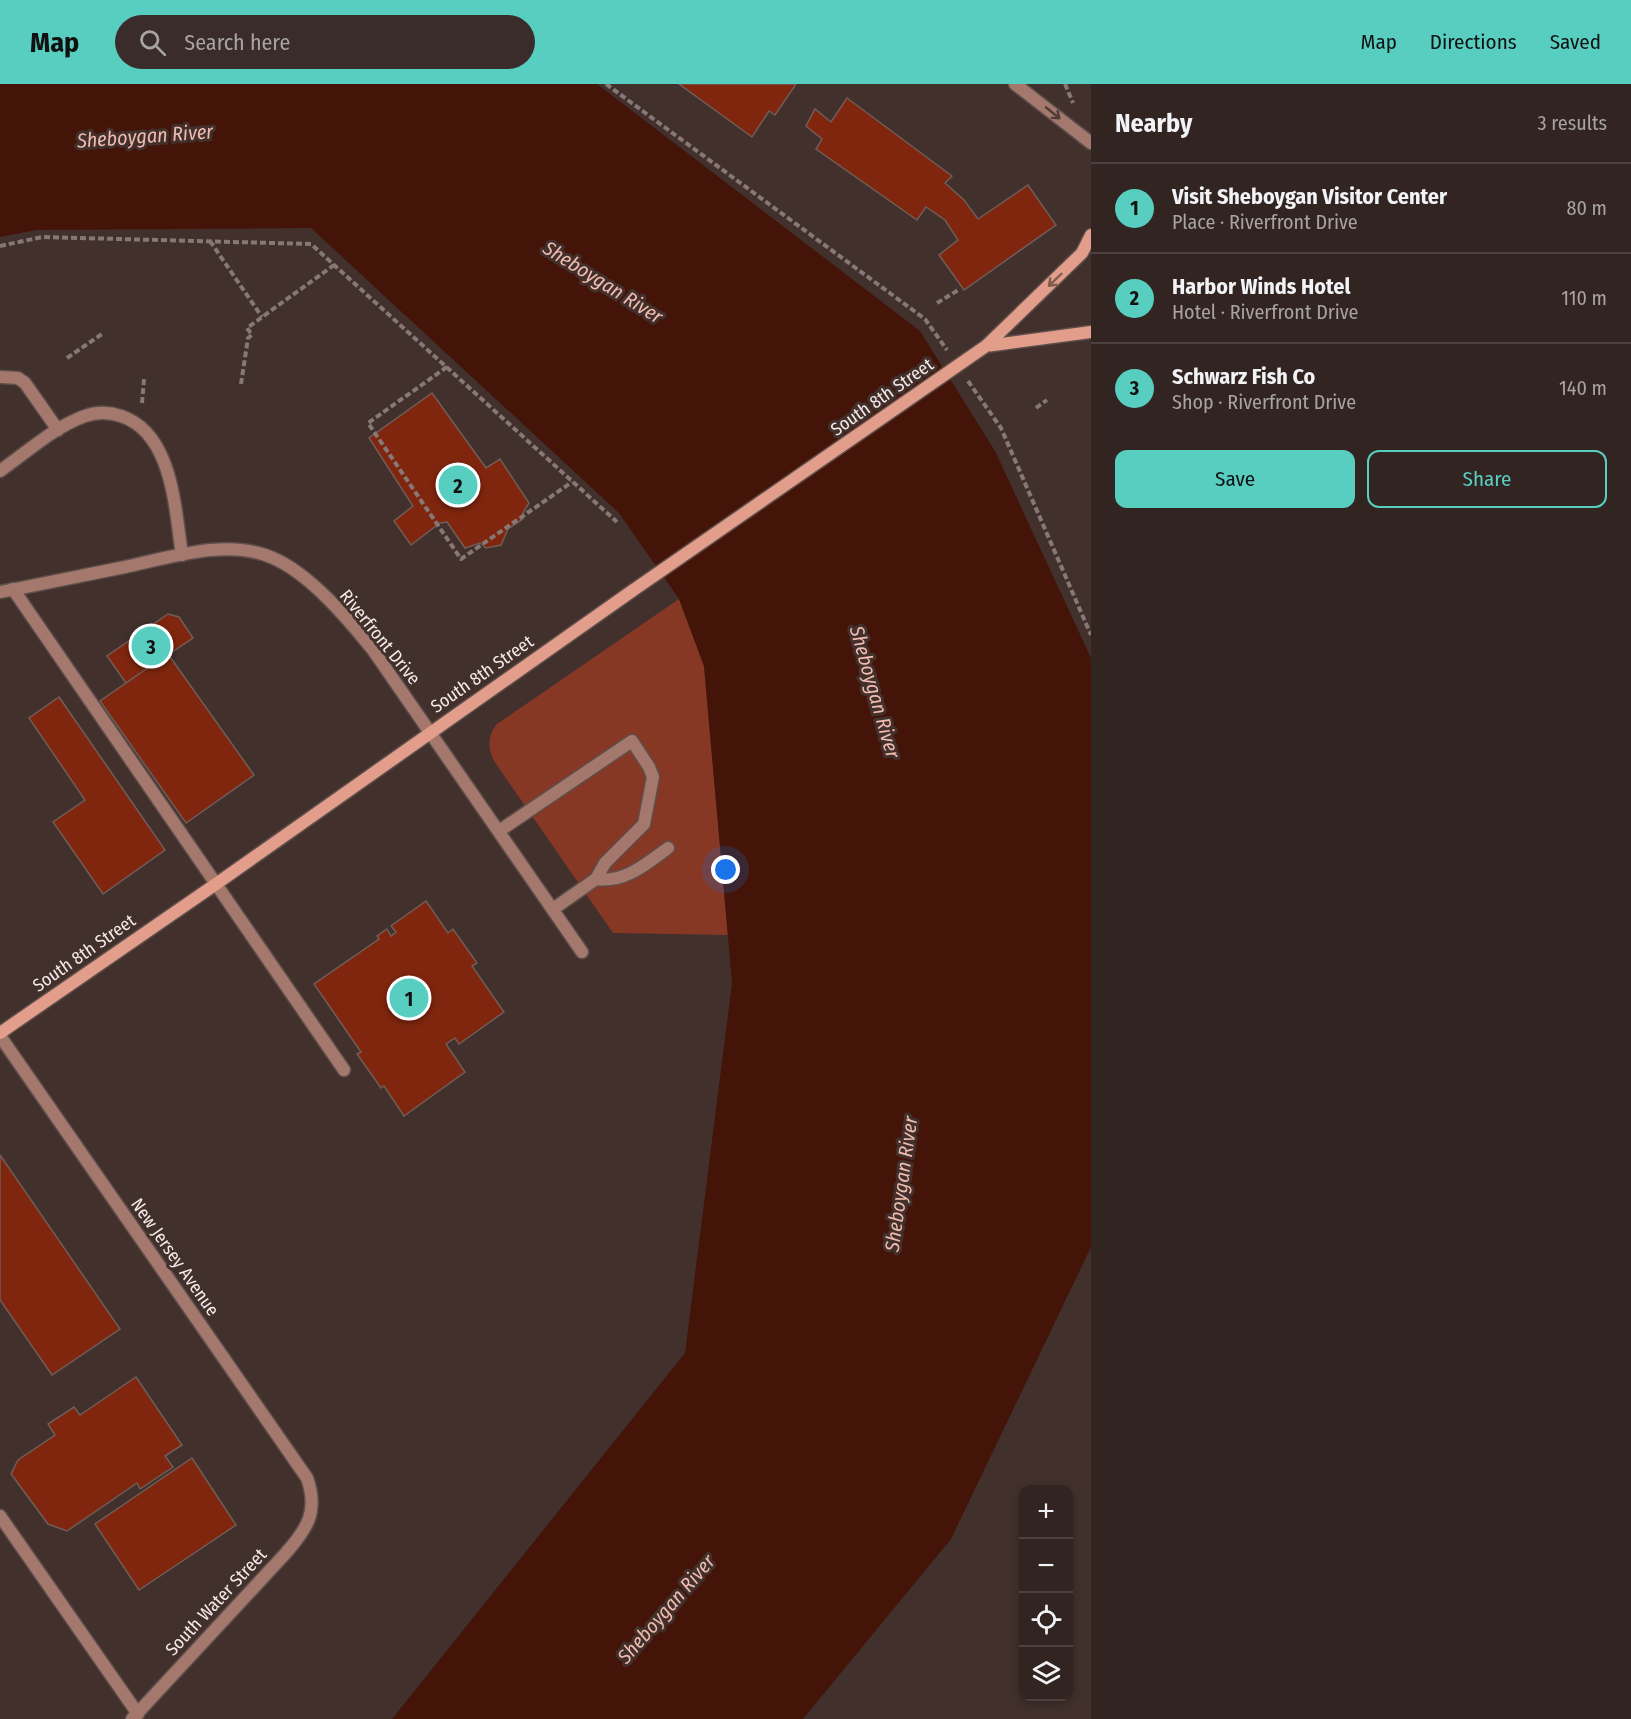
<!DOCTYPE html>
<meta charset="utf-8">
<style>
body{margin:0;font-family:"Fira Sans Condensed",sans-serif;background:#392c2a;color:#f1f3f6}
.controls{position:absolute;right:18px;bottom:18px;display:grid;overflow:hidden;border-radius:12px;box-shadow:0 3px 9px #0003}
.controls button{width:54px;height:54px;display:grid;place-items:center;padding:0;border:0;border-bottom:2px solid #4c413f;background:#312421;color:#f1f3f6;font:30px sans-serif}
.you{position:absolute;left:726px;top:786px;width:21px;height:21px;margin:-15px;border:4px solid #fff;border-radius:50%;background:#1a73e8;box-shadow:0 0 0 9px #1a73e833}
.badge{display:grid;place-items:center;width:39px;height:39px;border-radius:50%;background:#58cec0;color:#111;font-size:20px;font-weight:700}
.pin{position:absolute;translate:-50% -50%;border:3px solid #fff;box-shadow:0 2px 6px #0006}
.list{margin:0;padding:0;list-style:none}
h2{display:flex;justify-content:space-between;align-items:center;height:78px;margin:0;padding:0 24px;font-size:26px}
h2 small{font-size:20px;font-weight:400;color:#a8a4a5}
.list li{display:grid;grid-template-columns:39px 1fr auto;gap:18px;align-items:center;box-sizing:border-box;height:90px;padding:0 24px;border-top:2px solid #4c413f}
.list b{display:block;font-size:22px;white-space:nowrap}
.list p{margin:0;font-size:20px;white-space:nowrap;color:#a8a4a5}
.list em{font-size:20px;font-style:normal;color:#a8a4a5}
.actions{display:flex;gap:12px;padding:18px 24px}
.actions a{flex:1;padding:14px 0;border:2px solid #58cec0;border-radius:12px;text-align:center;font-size:21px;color:#58cec0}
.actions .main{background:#58cec0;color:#111}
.icon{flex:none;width:33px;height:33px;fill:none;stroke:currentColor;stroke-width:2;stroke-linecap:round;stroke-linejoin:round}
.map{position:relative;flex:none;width:1091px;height:1635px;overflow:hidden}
header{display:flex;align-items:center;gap:36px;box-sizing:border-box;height:84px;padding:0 30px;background:#58cec0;color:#111}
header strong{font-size:28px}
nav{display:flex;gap:33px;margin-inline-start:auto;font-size:21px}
.search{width:420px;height:54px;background:#392c2a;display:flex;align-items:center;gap:15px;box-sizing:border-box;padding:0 21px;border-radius:33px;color:#a8a4a5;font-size:22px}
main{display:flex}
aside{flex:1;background:#312421}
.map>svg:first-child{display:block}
.green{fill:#863825}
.water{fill:#441408}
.building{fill:#81260e;stroke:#705d58;stroke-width:1.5}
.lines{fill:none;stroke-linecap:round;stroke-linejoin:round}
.lane-casing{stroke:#5e4e4a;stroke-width:15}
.street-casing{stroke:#5e4e4a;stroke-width:15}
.secondary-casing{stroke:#5e4e4a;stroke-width:15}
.path{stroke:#877875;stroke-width:4;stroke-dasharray:6 3;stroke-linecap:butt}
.lane{stroke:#a4786d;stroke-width:12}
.street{stroke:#a4786d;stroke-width:12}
.secondary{stroke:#e39d8b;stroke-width:12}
.secondary-bridge-casing{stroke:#5e4e4a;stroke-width:15;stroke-linecap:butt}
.secondary-bridge{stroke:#e39d8b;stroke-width:12}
.oneway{stroke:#503b36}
.oneway2{stroke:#825c52}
.labels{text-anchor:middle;stroke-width:6;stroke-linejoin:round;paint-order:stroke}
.street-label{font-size:18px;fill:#f6eae8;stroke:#41302c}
.water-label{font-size:20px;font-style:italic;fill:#f1bcaf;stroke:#41302c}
</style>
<header>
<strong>Map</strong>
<div class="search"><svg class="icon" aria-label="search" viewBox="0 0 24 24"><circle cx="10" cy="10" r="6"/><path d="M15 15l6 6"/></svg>Search here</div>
<nav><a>Map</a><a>Directions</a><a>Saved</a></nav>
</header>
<main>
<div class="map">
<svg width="1091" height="1635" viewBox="0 0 1091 1635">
<rect width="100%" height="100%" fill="#41302c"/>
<path class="green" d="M679,515L704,582L728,851L613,849L494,677C487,664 488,651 497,640Z"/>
<polygon class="water" points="0,0 597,0 920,247 995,367 1091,574 1091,1163 951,1455 803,1635 392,1635 685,1269 732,899 704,582 679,515 619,429 311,144 36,146 0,153"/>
<g class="building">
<polygon points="679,0 796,0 775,31 769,27 752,53"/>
<polygon points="847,14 952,92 945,99 964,116 978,135 1028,101 1056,141 964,206 939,171 958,156 945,136 926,123 917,136 816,65 822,55 806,42 815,25 831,38"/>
<polygon points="432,309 486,384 500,375 529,419 523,429 523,435 508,445 501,461 486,464 480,459 465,464 447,438 440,439 411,461 394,437 413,422 369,354"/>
<polygon points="168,530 179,533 193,554 126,599 107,572"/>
<polygon points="168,570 254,691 186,739 100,617"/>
<polygon points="59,613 165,766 103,810 53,738 85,716 29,634"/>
<polygon points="426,817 448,849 453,845 477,879 472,882 504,928 459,960 455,954 446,960 465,988 404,1032 384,1002 381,1004 357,970 361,968 314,900 379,855 377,852 387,845 391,852 396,848 391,842"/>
<polygon points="0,1071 120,1245 52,1291 0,1216"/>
<polygon points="136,1293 182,1361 165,1372 173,1383 140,1405 137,1399 67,1447 48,1440 11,1390 18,1376 55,1351 48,1340 74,1323 80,1331"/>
<polygon points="192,1374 236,1441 139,1506 95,1440"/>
</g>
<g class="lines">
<defs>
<g id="lane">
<polyline points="0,293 18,294 25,299 58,346"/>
<path d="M0,387C27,368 54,343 85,332C96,328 109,328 121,332C173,349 175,426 182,471"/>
<polyline points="13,505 344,986"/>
<polyline points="499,747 632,657 649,683 653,693 644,740 605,779 596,795 553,825"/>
<path d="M596,795C625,799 646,780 668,764"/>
<polyline points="0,1432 138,1630"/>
</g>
<g id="street">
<polyline points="1015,0 1091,59"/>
<path d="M0,508C42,500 84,491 125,483C171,473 228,454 273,474C310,490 348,535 373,566L582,868"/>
<path d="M0,952L307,1394C319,1428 307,1445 285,1470L132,1635"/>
</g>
<g id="secondary">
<polyline points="986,262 1082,169 1091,151"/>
<polyline points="986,262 1091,248"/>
<polyline points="0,949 216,800 632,507"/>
</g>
</defs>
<use href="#lane" class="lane-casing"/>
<use href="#street" class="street-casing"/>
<use href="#secondary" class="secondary-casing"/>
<g class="path">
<polyline points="606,0 925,235 947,266"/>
<polyline points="1065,0 1073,19"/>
<polyline points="210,157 262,233"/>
<polyline points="0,162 42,153 311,160 617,438"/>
<polyline points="937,219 960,205"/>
<polyline points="67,274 102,250"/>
<polyline points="447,283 368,339 461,475 572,398"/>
<polyline points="968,297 1001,344 1091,551"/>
<polyline points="241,300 248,254 252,251 247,244 334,181"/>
<polyline points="142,319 144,295"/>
<polyline points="1036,324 1047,316"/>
</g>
<use href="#lane" class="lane"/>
<use href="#street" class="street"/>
<use href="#secondary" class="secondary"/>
<defs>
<polyline id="secondary-bridge" points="632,507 986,262"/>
</defs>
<use href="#secondary-bridge" class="secondary-bridge-casing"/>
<use href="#secondary-bridge" class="secondary-bridge"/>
</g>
<defs><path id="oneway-shaft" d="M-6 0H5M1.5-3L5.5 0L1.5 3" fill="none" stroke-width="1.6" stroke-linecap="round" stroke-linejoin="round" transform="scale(1.5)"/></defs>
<use class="oneway" href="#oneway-shaft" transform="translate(1053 29) rotate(39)"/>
<use class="oneway2" href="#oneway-shaft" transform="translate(1055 196) rotate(136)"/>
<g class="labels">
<g class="street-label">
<text transform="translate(882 313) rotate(-35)" y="6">South 8th Street</text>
<text transform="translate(380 553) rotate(51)" y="6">Riverfront Drive</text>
<text transform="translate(482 590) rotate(-35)" y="6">South 8th Street</text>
<text transform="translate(84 869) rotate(-35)" y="6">South 8th Street</text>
<text transform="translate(175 1173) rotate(55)" y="6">New Jersey Avenue</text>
<text transform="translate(216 1518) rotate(-47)" y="6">South Water Street</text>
</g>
<g class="water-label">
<text transform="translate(145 52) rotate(-4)" y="7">Sheboygan River</text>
<text transform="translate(603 198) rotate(32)" y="7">Sheboygan River</text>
<text transform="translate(875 608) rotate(74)" y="7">Sheboygan River</text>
<text transform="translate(901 1100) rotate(-82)" y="7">Sheboygan River</text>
<text transform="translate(666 1525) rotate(-49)" y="7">Sheboygan River</text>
</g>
</g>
</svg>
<div class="controls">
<button>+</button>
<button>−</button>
<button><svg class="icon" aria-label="locate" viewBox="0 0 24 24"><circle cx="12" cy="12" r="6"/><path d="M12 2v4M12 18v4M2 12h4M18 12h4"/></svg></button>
<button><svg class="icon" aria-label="layers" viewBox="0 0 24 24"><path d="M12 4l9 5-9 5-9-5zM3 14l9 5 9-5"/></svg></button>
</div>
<div class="you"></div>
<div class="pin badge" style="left:409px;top:914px">1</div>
<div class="pin badge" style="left:458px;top:401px">2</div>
<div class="pin badge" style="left:151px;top:562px">3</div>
</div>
<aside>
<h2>Nearby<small>3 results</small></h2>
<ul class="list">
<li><span class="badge">1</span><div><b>Visit Sheboygan Visitor Center</b><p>Place · Riverfront Drive</p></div><em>80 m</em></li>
<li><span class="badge">2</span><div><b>Harbor Winds Hotel</b><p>Hotel · Riverfront Drive</p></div><em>110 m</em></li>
<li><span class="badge">3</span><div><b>Schwarz Fish Co</b><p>Shop · Riverfront Drive</p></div><em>140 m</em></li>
</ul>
<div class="actions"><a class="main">Save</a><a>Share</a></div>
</aside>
</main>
